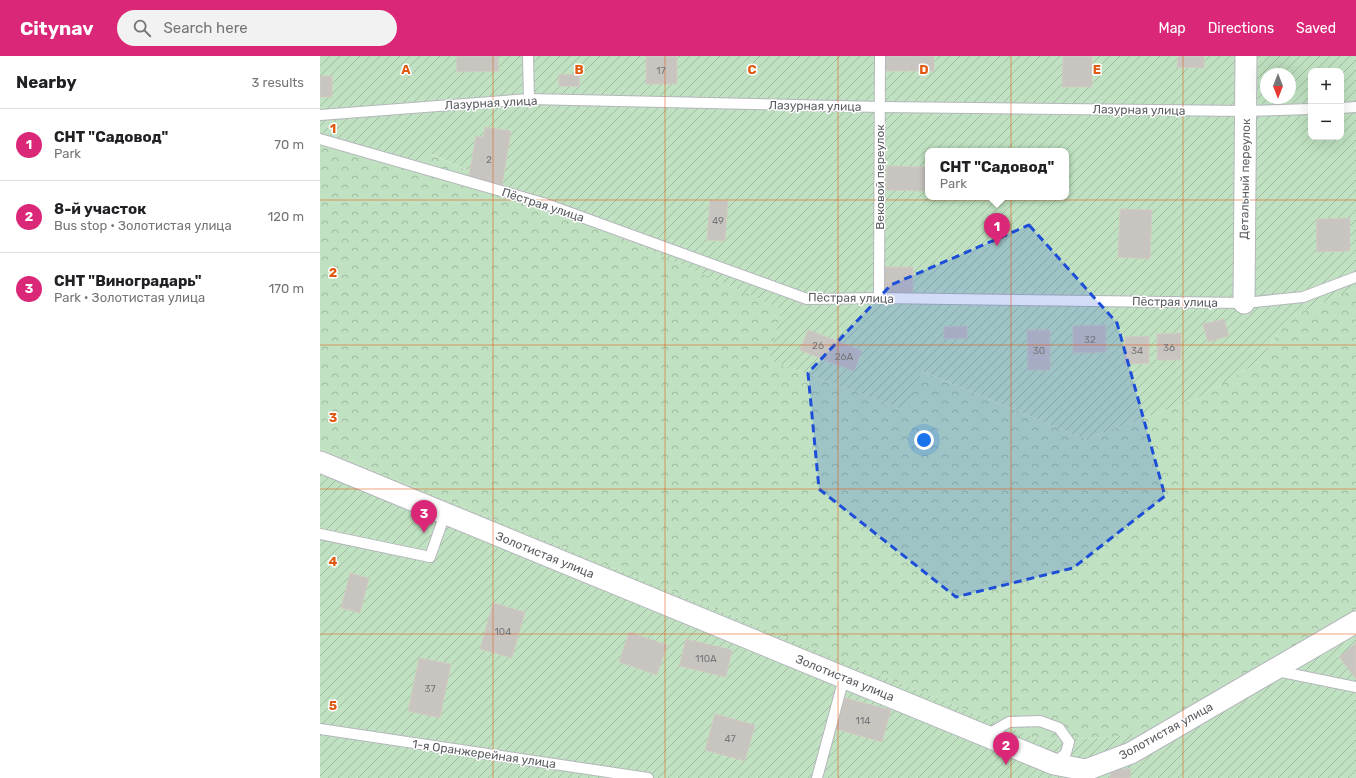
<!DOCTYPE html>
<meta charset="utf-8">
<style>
body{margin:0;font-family:Rubik,sans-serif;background:#f2f2f2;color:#202124}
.controls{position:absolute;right:12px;top:12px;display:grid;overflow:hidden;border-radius:8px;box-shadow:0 4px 16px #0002}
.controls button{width:36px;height:36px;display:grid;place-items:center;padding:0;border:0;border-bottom:1px solid #e0e0e0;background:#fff;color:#202124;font:20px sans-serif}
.compass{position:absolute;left:940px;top:12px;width:36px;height:36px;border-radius:50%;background:#fff;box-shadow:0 4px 16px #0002;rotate:180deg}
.you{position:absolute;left:604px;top:384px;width:14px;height:14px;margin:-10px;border:3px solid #fff;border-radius:50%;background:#1a73e8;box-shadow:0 0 0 6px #1a73e833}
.badge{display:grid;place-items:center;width:26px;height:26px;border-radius:50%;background:#db2777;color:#fff;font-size:13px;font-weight:700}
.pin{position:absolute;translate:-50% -33px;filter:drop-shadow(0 1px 2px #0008)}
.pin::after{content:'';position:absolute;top:21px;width:14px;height:12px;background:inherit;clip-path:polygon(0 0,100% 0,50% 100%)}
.popup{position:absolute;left:605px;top:92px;width:144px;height:52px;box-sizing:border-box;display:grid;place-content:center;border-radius:8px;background:#fff;filter:drop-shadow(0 1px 3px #0005);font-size:13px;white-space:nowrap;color:#757577}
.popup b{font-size:15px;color:#202124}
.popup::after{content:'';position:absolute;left:50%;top:100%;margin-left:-8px;border:8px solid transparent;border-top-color:#fff}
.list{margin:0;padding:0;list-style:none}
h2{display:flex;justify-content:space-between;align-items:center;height:52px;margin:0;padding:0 16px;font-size:17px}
h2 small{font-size:13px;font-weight:400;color:#757577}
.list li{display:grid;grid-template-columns:26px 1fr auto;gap:12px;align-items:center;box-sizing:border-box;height:72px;padding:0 16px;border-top:1px solid #e0e0e0}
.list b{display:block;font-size:15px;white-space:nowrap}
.list p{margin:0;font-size:13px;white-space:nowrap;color:#757577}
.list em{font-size:13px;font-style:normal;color:#757577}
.icon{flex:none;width:22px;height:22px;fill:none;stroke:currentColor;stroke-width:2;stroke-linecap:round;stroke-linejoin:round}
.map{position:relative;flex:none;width:1036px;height:722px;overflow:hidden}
header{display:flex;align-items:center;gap:24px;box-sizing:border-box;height:56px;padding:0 20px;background:#db2777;color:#fff}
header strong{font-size:19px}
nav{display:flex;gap:22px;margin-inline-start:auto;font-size:14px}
.search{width:280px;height:36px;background:#f2f2f2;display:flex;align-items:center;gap:10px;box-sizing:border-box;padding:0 14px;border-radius:22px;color:#757577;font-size:15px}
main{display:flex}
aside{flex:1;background:#fff}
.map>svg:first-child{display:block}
.forest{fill:url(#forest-crowns)}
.garden{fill:url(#garden-furrows);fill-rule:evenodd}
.building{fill:#c8c4c0;stroke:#d0cdc1}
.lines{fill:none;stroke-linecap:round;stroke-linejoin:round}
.service-casing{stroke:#b5b7bc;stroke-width:12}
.minor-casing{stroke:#b5b7bc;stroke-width:23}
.service{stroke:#fff;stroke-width:10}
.minor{stroke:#fff;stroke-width:21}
.marked{fill:#1d4ed8;fill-opacity:0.2;stroke:#1d4ed8;stroke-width:3;stroke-dasharray:8 5;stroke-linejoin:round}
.grid{fill:none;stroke:#e15910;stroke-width:1;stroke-opacity:0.55}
.labels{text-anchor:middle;stroke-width:3;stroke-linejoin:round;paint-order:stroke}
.number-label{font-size:10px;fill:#76777a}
.street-label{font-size:12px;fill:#5b5d62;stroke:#fff}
.grid-label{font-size:13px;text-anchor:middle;font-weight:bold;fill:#e15910;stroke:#fff;stroke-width:3;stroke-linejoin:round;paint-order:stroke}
</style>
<header>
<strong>Citynav</strong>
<div class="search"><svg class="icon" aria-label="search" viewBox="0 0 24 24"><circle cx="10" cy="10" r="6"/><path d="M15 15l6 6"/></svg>Search here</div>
<nav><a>Map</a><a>Directions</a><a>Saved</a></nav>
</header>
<main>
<aside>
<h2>Nearby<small>3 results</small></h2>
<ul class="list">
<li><span class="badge">1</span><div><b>СНТ &quot;Садовод&quot;</b><p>Park</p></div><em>70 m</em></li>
<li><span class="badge">2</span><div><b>8-й участок</b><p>Bus stop · Золотистая улица</p></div><em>120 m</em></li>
<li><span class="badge">3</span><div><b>СНТ &quot;Виноградарь&quot;</b><p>Park · Золотистая улица</p></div><em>170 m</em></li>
</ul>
</aside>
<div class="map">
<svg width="1036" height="722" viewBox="0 0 1036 722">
<defs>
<pattern id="forest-crowns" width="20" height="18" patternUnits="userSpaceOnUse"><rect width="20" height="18" fill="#c0e2c2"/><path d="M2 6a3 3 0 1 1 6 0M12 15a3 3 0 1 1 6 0" fill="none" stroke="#9fbaa1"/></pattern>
<pattern id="garden-furrows" width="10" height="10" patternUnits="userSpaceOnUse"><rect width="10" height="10" fill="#c0e2c2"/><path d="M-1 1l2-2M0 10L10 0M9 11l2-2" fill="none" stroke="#9fbaa1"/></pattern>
</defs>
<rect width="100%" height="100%" fill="#ecebe2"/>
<polygon class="forest" points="0,87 110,98 463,253 449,304 585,354 601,315 765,383 874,344 939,306 968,262 1036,232 1036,561 850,670 789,682 720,684 0,393"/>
<g class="garden">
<path d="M0,0H1036V232L968,262L939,306L874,344L765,383L602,315L585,354L449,304L462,253L111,98L101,108L0,87ZM991,15H1021V81H991ZM946,18H970V42H946ZM608,95H746V141H608Z"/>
<polygon points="0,393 720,684 789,682 850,670 1036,561 1036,722 0,722"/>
</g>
<g class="building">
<polygon points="136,0 178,0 179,15 137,16"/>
<rect x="326" y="0" width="31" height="28"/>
<polygon points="558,0 614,0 614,15 557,15"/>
<polygon points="743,0 772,0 772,31 742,31"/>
<polygon points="858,0 884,0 884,12 857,11"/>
<polygon points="239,18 260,19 259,31 239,30"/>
<rect x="0" y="20" width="12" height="21"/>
<polygon points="165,71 191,75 182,130 148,125 156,80 163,81"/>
<polygon points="567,110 606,111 605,135 566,134"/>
<polygon points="390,144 408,145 405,185 387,184"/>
<polygon points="800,153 832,154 830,203 798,201"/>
<polygon points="1030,162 1030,195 997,196 996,163"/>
<rect x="563" y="211" width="30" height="28"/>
<polygon points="904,263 909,280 888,286 883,268"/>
<polygon points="786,269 786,296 753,297 753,270"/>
<polygon points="647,270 647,282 624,283 624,271"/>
<polygon points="488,274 515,284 507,305 480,294"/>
<polygon points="707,274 730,274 730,314 708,314"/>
<polygon points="861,277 861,304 837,304 837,278"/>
<polygon points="829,280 829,307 805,308 805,281"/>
<polygon points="515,284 542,295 534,315 507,305"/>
<polygon points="30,517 49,522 40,557 21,552"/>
<polygon points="173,547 205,556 192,602 160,593"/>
<polygon points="309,576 347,589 337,619 299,606"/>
<polygon points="366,583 412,594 406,621 359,610"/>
<polygon points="1036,587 1036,623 1019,601"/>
<polygon points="99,602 131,608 120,662 88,655"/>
<polygon points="525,642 571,654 562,686 516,673"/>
<polygon points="395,658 435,669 425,705 385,694"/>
<polygon points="791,713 811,713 810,722 790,722"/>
</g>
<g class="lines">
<defs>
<g id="service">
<polyline points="208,0 209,43"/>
<polyline points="1021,52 1036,51"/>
<polyline points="0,59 209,43 560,51 926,55 991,53"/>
<polyline points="0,83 223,147 487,243 559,242 924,247 983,241 1036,221"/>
<polyline points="559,242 560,0"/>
<polyline points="0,478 110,501 125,458"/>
<polyline points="957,615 1036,631"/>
<polyline points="0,673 328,722"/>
<polyline points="665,680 689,666 720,665 739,672 749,686 746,697 734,708"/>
<polyline points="497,722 524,622"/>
</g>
<g id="minor">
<polyline points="924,247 926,0"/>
<polyline points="0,406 734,708 766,714 811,697 1036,566"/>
</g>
</defs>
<use href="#service" class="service-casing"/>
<use href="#minor" class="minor-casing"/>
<use href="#service" class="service"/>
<use href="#minor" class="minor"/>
</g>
<path class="marked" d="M709,169L797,267L845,440L753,512L636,541L499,433L488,317L571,229Z"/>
<path class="grid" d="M173,0V722M345,0V722M518,0V722M691,0V722M863,0V722M0,144H1036M0,289H1036M0,433H1036M0,578H1036"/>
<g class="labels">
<g class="number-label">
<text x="341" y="18">17</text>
<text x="169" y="107">2</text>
<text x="398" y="168">49</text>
<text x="770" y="287">32</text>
<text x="498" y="293">26</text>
<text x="849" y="295">36</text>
<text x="719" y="298">30</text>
<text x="817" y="298">34</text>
<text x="524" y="304">26А</text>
<text x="183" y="579">104</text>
<text x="386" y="606">110А</text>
<text x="110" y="636">37</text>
<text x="543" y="668">114</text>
<text x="410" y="686">47</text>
</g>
<g class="street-label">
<text transform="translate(171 47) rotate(-3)" y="4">Лазурная улица</text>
<text transform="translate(495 50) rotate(1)" y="4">Лазурная улица</text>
<text transform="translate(819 54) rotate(1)" y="4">Лазурная улица</text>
<text transform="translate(560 121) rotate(-90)" y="4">Вековой переулок</text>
<text transform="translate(925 123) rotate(-89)" y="4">Детальный переулок</text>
<text transform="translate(223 149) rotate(18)" y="4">Пёстрая улица</text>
<text transform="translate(531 242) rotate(1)" y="4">Пёстрая улица</text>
<text transform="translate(855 246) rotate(1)" y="4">Пёстрая улица</text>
<text transform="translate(225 499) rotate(22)" y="4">Золотистая улица</text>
<text transform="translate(525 622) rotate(22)" y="4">Золотистая улица</text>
<text transform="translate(846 675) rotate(-29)" y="4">Золотистая улица</text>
<text transform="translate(164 698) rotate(8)" y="4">1-я Оранжерейная улица</text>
</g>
</g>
<g class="grid-label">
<text x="86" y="18">A</text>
<text x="259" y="18">B</text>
<text x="432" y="18">C</text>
<text x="604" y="18">D</text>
<text x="777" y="18">E</text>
<text x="13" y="77">1</text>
<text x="13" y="221">2</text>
<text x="13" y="366">3</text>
<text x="13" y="510">4</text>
<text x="13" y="654">5</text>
</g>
</svg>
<div class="controls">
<button>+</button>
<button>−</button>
</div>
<svg class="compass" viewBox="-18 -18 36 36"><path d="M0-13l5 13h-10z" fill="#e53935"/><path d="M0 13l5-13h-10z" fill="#757577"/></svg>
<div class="you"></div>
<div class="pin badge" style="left:677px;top:190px">1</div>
<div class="popup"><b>СНТ &quot;Садовод&quot;</b>Park</div>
<div class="pin badge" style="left:686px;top:709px">2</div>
<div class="pin badge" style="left:104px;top:477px">3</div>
</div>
</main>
